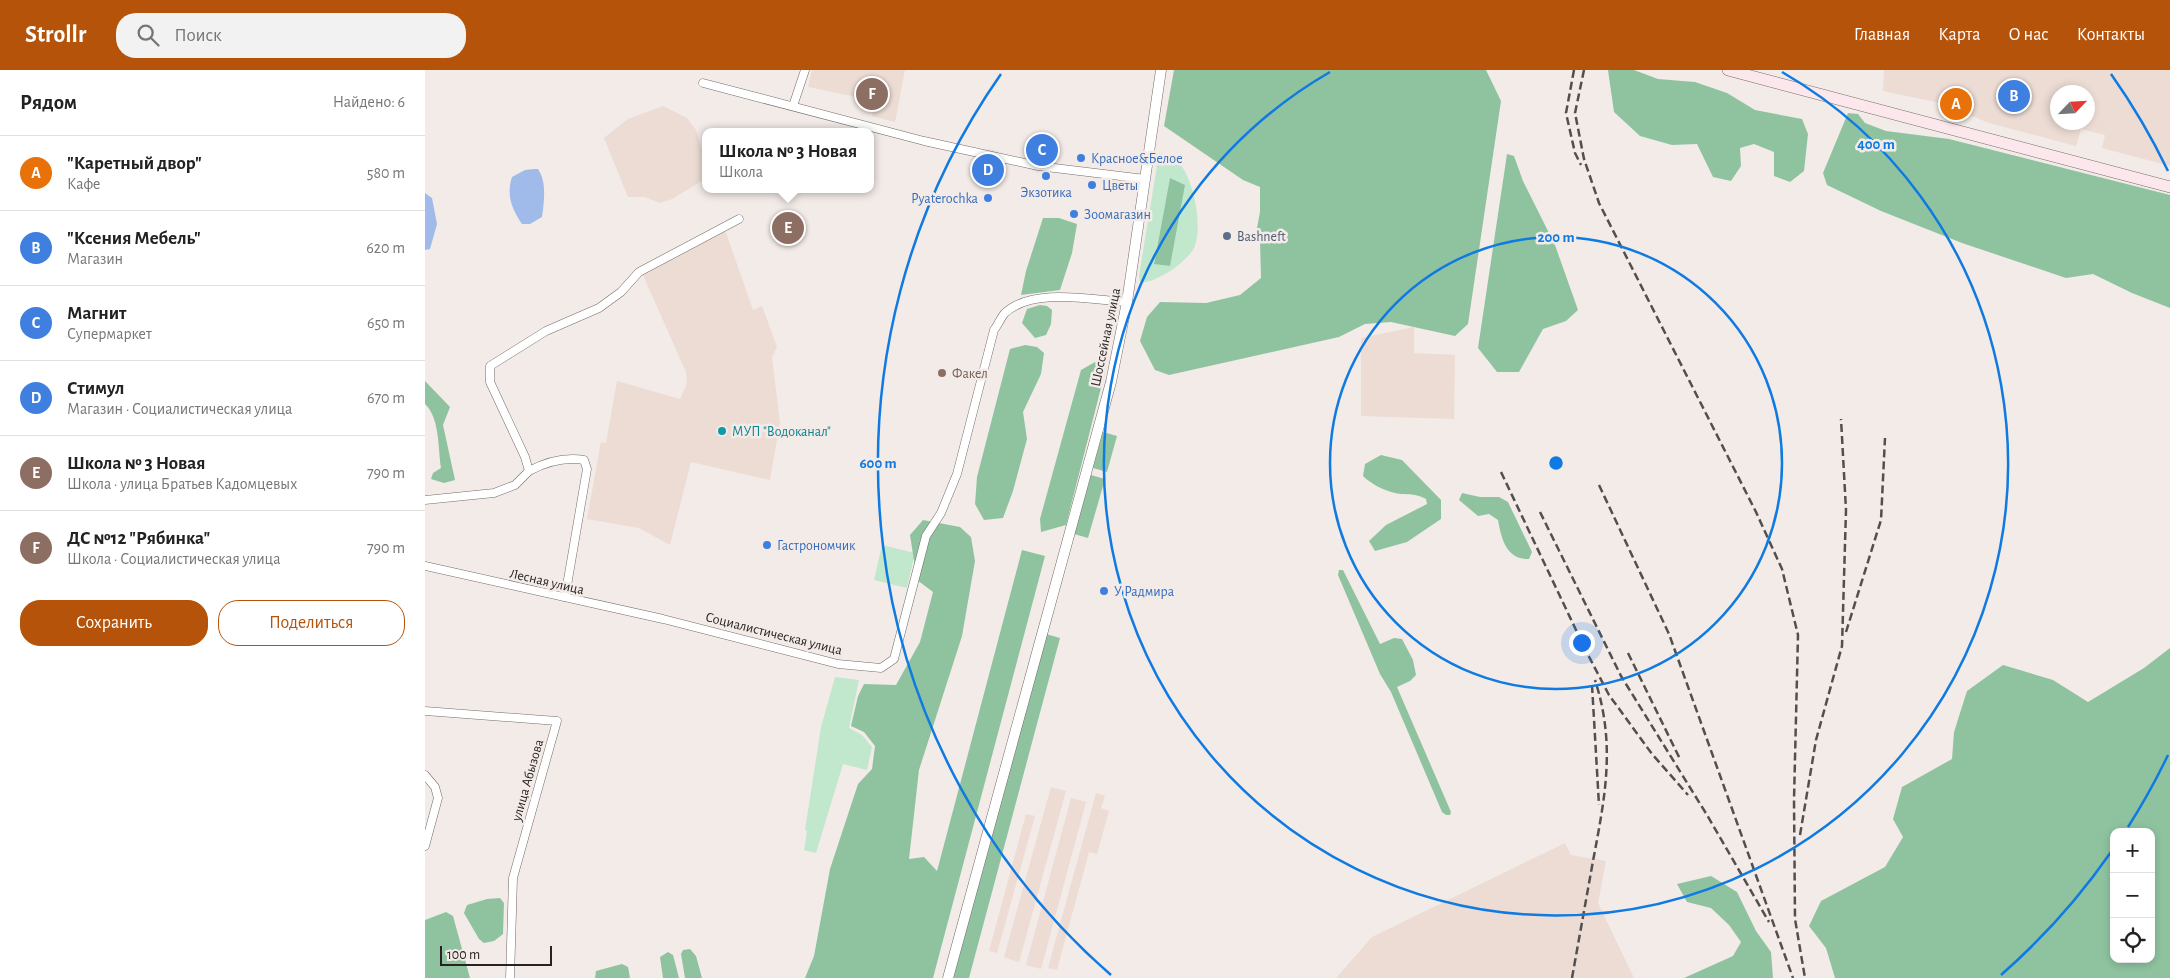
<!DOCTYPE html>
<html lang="ru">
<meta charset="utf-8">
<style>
body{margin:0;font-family:"Alegreya Sans",sans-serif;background:#f2f2f2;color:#222}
.controls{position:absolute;right:15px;bottom:15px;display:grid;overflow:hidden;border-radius:10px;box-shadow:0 2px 8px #0003}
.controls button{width:45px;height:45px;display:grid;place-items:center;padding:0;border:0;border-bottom:1px solid #e0e0e0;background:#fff;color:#222;font:25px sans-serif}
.compass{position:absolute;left:1625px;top:15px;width:45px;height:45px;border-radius:50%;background:#fff;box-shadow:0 2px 8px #0003;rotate:65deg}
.scale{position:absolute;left:15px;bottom:12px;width:112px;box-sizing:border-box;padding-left:5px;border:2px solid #262322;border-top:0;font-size:14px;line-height:18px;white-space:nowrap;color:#262322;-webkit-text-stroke:4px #f3ebe7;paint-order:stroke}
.you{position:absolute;left:1156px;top:572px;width:18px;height:18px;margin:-12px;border:4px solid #fff;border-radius:50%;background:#1a73e8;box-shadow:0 0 0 8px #1a73e833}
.badge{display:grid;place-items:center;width:32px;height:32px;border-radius:50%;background:#b45309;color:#fff;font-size:16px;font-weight:700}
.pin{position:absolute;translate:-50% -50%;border:2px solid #fff;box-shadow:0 1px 5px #0006}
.popup{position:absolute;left:277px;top:58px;width:172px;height:65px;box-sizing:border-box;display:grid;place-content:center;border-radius:10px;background:#fff;filter:drop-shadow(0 1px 4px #0005);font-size:16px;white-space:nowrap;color:#767676}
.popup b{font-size:19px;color:#222}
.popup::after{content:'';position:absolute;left:50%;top:100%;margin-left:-10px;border:10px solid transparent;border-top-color:#fff}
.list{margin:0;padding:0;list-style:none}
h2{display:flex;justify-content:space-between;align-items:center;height:65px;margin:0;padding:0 20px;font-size:21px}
h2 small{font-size:16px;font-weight:400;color:#767676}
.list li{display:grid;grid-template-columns:32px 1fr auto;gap:15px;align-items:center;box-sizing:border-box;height:75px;padding:0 20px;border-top:1px solid #e0e0e0}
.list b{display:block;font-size:19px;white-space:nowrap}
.list p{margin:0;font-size:16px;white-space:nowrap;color:#767676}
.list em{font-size:16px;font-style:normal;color:#767676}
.actions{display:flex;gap:10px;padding:15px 20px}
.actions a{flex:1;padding:11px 0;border:1px solid #b45309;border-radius:20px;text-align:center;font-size:18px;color:#b45309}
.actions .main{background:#b45309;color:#fff}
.icon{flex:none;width:28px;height:28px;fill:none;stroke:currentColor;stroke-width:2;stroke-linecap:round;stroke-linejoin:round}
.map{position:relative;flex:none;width:1745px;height:908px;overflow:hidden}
header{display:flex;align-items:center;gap:30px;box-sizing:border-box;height:70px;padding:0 25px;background:#b45309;color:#fff}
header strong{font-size:24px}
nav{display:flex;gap:28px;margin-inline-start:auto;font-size:18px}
.search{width:350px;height:45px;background:#f2f2f2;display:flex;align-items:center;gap:12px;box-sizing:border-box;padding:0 18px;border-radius:20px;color:#767676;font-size:19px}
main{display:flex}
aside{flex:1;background:#fff}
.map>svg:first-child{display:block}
.built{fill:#ecdcd4;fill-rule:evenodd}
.green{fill:#c1e8cd;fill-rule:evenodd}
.forest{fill:#8fc3a0;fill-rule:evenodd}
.water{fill:#a0bbea}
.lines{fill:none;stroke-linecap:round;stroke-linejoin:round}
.minor-casing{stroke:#736c69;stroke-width:9}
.tertiary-casing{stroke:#736c69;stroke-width:11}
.secondary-casing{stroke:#736c69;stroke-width:12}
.minor{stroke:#fff;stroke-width:8}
.tertiary{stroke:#fff;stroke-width:10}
.secondary{stroke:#fce8ec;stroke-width:11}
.rail{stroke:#544f4e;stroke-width:2.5;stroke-dasharray:8 4;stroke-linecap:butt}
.ring{fill:none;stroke:#0e7ae2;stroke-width:2.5}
.shop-dot{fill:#3f7fe0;stroke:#f3ebe7;stroke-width:2}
.service-dot{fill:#5c6f8a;stroke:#f3ebe7;stroke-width:2}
.education-dot{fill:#8d6e63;stroke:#f3ebe7;stroke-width:2}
.culture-dot{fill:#0f9aa8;stroke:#f3ebe7;stroke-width:2}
.labels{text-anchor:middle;stroke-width:5;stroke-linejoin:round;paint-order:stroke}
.shop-label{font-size:14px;fill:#366cbe;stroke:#f3ebe7;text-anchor:start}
.service-label{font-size:14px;fill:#4e5e75;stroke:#f3ebe7;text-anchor:start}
.street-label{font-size:14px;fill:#262322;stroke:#f3ebe7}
.education-label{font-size:14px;fill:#785e54;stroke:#f3ebe7;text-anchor:start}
.culture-label{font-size:14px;fill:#0d838f;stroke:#f3ebe7;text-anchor:start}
.centre{fill:#0e7ae2;stroke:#f3ebe7;stroke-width:2.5}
.ring-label{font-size:15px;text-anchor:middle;font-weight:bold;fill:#0e7ae2;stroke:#f3ebe7;stroke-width:5;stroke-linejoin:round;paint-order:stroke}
</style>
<header>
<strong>Strollr</strong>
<div class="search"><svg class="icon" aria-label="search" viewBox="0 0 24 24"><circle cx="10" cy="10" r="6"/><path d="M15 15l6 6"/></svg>Поиск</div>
<nav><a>Главная</a><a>Карта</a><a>О нас</a><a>Контакты</a></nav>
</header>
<main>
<aside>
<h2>Рядом<small>Найдено: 6</small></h2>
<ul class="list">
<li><span class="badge" style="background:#e8710a">A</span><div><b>&quot;Каретный двор&quot;</b><p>Кафе</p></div><em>580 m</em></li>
<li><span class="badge" style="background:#3f7fe0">B</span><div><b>&quot;Ксения Мебель&quot;</b><p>Магазин</p></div><em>620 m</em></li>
<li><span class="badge" style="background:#3f7fe0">C</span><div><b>Магнит</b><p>Супермаркет</p></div><em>650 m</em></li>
<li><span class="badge" style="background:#3f7fe0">D</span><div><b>Стимул</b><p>Магазин · Социалистическая улица</p></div><em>670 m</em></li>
<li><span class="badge" style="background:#8d6e63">E</span><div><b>Школа № 3 Новая</b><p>Школа · улица Братьев Кадомцевых</p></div><em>790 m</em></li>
<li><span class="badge" style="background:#8d6e63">F</span><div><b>ДС №12 &quot;Рябинка&quot;</b><p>Школа · Социалистическая улица</p></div><em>790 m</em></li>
</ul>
<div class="actions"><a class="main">Сохранить</a><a>Поделиться</a></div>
</aside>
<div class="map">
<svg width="1745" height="908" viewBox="0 0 1745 908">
<rect width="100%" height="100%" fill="#f3ebe7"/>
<g class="built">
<polygon points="387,0 480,0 470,52 447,46 451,31 383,17"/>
<path d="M1459,0H1745V96L1677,78L1680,65L1656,59L1651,76L1564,53L1515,33L1458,21ZM1632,22H1662V52H1632Z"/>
<polygon points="238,36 262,48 271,60 280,88 280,109 247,129 235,133 220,127 203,127 179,68 203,49"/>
<polygon points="300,160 328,240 337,236 352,277 347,287 355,353 345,410 266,392 245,475 214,458 162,449 176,372 181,373 192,311 255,329 262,314 261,302 218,205"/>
<polygon points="989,257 989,283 1030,285 1029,349 936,346 936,268"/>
<polygon points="626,717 641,721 594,892 579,887"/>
<polygon points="671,723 680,726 676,738 684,741 672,784 664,782 632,900 623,898"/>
<polygon points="646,728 661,732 616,899 601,895"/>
<polygon points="601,744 610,746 572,883 564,881"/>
<polygon points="1140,773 1146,785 1181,791 1173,833 1209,908 911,908 947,867"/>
</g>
<g class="green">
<path d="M734,83C739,84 744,85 749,88C768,101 779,157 769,178C764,187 750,199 740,204C732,208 725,213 715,212L714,206ZM745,108V196L729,193Z"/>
<polygon points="457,475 490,483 482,518 449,510"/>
<polygon points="410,607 434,610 424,658 437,665 447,677 442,700 418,694 391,783 379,780 382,761 380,760 396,657"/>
</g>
<g class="forest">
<polygon points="749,0 1061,0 1076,31 1043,254 1030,266 966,252 940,254 914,267 744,305 730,300 715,271 722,247 735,232 781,233 815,225 836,208 835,170 832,158 835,142 835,117 818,110 739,56"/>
<polygon points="1183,0 1209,0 1233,9 1270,12 1302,23 1330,40 1377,49 1383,64 1379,101 1365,112 1349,106 1349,82 1329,74 1315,78 1316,96 1306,111 1288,107 1272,74 1247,75 1215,66 1189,42"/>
<polygon points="1423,43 1433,44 1440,53 1461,61 1524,69 1745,125 1745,238 1707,223 1668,204 1641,208 1537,173 1456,141 1402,115 1398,103"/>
<polygon points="1082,84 1089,86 1098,111 1130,175 1153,240 1141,251 1118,259 1094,302 1072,302 1053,278"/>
<polygon points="745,108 760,115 745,196 729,194"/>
<polygon points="618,148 634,148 652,154 647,183 635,220 596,225 601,201"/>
<polygon points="615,235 622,236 627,240 626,254 621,265 610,268 597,253 602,239"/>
<polygon points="600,275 612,277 619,283 616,304 598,342 602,369 588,421 578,448 559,450 550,434 552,407 585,279"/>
<polygon points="670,292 680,296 679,306 641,455 616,462 615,449 656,300"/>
<path d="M0,311L25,337L18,355L30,410L19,413L6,409L8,403L16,398C13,379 15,348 0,334Z"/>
<polygon points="678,362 692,366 682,402 668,398"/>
<path d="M956,385L977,390L1016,430V449L982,472L950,481L944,471L961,455L1002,434L1001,429C987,422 982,426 970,423C958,420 946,414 938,406L940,394Z"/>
<polygon points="666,405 680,409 663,468 649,464"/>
<path d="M1037,423L1055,427H1074L1083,432L1107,482L1104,489C1081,490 1076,467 1073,450L1064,444L1053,446L1034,430Z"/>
<polygon points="498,450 535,457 546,467 550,491 537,566 494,700 484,789 499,787 512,801 597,480 620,486 508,908 380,908 389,886 405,799 433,714 447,699 450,676 439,662 426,656 433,626 439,614 471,615 495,572 508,522 492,510 485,465"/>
<polygon points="914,500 918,500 955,574 969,568 977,569 988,590 991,605 985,611 972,617 1026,742 1025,745 1021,745 1017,742 966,622 955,604 913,505"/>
<polygon points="621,564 635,568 544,908 528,908"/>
<path d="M1745,578V908H1410L1401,878L1384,856L1396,831L1460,797L1478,767L1468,749L1477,717L1527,689L1529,662L1542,621L1578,595L1628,610L1663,632L1719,598ZM1689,762H1726V889H1689Z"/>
<polygon points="1286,806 1312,822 1331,861 1346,882 1348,908 1259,908 1308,886 1316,872 1304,855 1286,838 1262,832 1252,814"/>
<polygon points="75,828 79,833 78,864 69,871 59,873 54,869 39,843 42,835 62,829"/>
<polygon points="21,842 28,846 45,908 0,908 0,850"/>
<polygon points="265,879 271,886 277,908 260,908 256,884 258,880"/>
<polygon points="243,882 248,885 254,908 238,908 235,887"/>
<polygon points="197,894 203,897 205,908 170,908 171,901"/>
</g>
<g class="water">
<path d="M109,99H113C122,112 119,132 117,147L105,154H97C87,139 81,126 87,107L100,100Z"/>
<polygon points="0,123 7,128 12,154 5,179 0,180"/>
</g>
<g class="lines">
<defs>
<g id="minor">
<polyline points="278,13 499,71 613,96 720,109"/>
<polyline points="368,36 380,0"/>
<path d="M104,401C121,392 140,387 159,390L162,399L140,527"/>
<polyline points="0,430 69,423 90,415 104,401 100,387 65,312 65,296 121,261 174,238 196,222 214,202 314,149"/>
<path d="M0,496L238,549L413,594L456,598L469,589L501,466L516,443L532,404L569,260C573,255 576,247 580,243C608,217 667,230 702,232"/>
<polyline points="0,641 132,651 88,808 85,908"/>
<polyline points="0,705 10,717 13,728 0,776"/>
</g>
<polyline id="tertiary" points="523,908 686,312 702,232 736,0"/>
<polyline id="secondary" points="1303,0 1745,117"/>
</defs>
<use href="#minor" class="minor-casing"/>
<use href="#tertiary" class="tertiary-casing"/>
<use href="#secondary" class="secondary-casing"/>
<use href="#minor" class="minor"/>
<use href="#tertiary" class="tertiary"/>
<use href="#secondary" class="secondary"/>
<g class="rail">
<polyline points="1149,0 1141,43 1150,83 1156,95"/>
<polyline points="1159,0 1150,43 1159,89 1174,133 1331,442 1357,499 1373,565 1369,730 1370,849 1380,908"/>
<polyline points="1076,402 1161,581 1184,625 1227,684 1263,725"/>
<polyline points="1174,415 1244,564 1368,908"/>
<polyline points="1115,442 1196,606 1282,745 1344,852"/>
<polyline points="1421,562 1456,450 1460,368"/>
<polyline points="1203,583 1255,689"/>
<polyline points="1167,615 1174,735"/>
<polyline points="1375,765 1391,670 1417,576 1421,440 1416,349"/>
<path d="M1147,908C1154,869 1161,830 1168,791C1180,727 1191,675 1170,610"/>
</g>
</g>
<g class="ring">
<circle cx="1131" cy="393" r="226"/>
<path d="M1357 2A452 452 0 1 1 905 2"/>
<path d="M1743 685A678 678 0 0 1 1703 757M1686 782A678 678 0 0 1 1576 905M686 905A678 678 0 0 1 576 4M1686 4A678 678 0 0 1 1743 101"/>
</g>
<g class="shop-dot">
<circle cx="656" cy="88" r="5"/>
<circle cx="621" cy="106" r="5"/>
<circle cx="667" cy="115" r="5"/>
<circle cx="563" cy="128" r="5"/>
<circle cx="649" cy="144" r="5"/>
<circle cx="342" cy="475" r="5"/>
<circle cx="679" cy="521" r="5"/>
</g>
<circle class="service-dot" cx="802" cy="166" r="5"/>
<circle class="education-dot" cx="517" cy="303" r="5"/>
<circle class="culture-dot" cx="297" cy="361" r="5"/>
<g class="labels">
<g class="shop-label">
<text x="666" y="93">Красное&amp;Белое</text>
<text x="677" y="120">Цветы</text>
<text x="621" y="127" text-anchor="middle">Экзотика</text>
<text x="553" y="133" text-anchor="end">Pyaterochka</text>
<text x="659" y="149">Зоомагазин</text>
<text x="352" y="480">Гастрономчик</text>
<text x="689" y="526">У Радмира</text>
</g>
<g class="service-label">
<text x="812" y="171">Bashneft</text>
</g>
<g class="street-label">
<text transform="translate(680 267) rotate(-78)" y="5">Шоссейная улица</text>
<text transform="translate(122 511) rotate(13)" y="5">Лесная улица</text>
<text transform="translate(349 563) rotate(14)" y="5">Социалистическая улица</text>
<text transform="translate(102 710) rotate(-74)" y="5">улица Абызова</text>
</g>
<g class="education-label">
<text x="527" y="308">Факел</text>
</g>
<g class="culture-label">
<text x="307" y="366">МУП "Водоканал"</text>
</g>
</g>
<circle cx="1131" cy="393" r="8" class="centre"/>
<g class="ring-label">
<text x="1451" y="79">400 m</text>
<text x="1131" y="172">200 m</text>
<text x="453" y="398">600 m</text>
</g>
</svg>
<div class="controls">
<button>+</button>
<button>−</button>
<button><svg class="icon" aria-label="locate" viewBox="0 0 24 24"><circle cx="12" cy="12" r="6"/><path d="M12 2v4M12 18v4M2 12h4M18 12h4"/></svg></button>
</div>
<svg class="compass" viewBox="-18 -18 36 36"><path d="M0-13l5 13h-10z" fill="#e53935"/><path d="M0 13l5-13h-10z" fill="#767676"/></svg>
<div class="scale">100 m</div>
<div class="you"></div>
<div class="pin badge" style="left:1531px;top:34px;background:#e8710a">A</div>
<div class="pin badge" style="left:1589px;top:26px;background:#3f7fe0">B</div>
<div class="pin badge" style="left:617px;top:80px;background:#3f7fe0">C</div>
<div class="pin badge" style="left:563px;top:100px;background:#3f7fe0">D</div>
<div class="pin badge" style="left:363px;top:158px;background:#8d6e63">E</div>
<div class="popup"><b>Школа № 3 Новая</b>Школа</div>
<div class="pin badge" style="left:447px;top:24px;background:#8d6e63">F</div>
</div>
</main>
